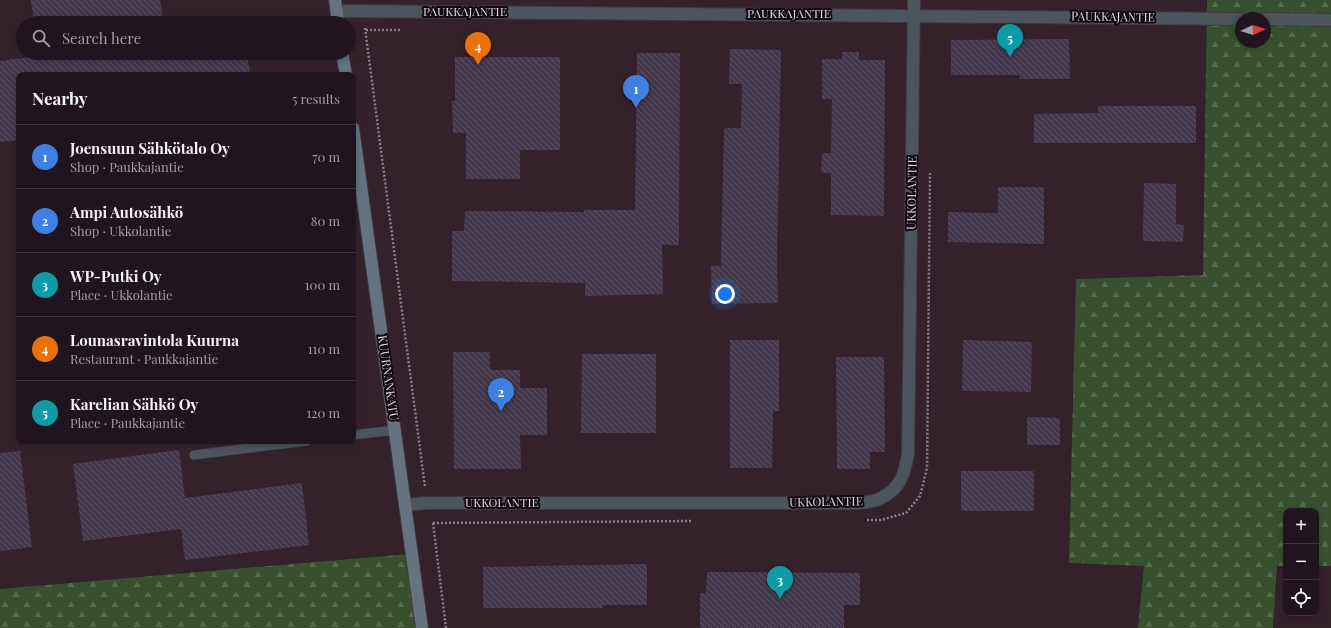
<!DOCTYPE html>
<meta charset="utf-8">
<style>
body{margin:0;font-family:"Playfair Display",serif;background:#2d212c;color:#f1f3f6}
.controls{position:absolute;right:12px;bottom:12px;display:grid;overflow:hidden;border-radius:8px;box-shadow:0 2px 6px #0003}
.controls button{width:36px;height:36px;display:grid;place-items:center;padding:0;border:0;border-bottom:1px solid #3d333d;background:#20141f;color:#f1f3f6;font:20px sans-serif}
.compass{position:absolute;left:1235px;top:12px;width:36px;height:36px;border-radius:50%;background:#20141f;box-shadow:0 2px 6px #0003;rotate:86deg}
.you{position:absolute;left:725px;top:294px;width:14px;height:14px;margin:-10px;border:3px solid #fff;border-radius:50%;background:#1a73e8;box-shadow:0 0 0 6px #1a73e833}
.badge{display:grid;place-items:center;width:26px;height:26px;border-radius:50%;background:#d93025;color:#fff;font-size:13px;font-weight:700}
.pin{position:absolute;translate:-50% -33px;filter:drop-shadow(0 1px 2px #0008)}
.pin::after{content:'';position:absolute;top:21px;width:14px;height:12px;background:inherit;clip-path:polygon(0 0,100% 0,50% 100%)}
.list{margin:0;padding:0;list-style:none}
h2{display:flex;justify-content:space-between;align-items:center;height:52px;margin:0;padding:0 16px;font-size:17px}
h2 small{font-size:13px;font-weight:400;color:#a29ea4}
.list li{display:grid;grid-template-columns:26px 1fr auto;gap:12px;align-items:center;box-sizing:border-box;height:64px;padding:0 16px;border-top:1px solid #3d333d}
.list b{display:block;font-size:15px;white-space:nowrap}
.list p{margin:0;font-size:13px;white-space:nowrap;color:#a29ea4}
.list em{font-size:13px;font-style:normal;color:#a29ea4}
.icon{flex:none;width:22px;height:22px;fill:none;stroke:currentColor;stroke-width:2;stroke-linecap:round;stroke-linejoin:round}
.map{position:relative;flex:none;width:1331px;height:628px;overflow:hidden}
.search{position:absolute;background:#20141f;box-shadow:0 2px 6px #0003;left:16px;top:16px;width:340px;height:44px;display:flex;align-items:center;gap:10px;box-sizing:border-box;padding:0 14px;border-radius:22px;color:#a29ea4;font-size:15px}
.panel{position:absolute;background:#20141f;box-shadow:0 2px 6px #0003;left:16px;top:72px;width:340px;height:372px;border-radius:8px}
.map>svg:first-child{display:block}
.commercial{fill:#34222a;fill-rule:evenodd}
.forest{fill:url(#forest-firs);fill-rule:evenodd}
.building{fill:url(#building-back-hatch)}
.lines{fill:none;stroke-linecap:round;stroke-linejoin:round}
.lane-casing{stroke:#443543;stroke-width:10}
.street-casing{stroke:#443543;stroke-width:14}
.secondary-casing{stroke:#443543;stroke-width:14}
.path{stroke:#8c7f8b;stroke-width:2.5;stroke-dasharray:2 2;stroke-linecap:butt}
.lane{stroke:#4c555b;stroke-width:9}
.street{stroke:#4c555b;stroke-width:12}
.secondary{stroke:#64737d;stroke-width:12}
.labels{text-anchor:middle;stroke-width:4;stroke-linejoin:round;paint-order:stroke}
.street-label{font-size:12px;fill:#e1d6e0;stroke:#0f080e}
</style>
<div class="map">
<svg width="1331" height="628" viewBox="0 0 1331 628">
<defs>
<pattern id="forest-firs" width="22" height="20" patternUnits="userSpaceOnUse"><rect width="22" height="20" fill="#37512f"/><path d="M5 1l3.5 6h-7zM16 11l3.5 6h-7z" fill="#54694d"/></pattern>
<pattern id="building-back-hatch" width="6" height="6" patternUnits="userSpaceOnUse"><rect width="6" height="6" fill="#43384b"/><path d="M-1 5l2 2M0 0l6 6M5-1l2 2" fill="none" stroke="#5e5465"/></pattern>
</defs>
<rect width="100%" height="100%" fill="#2a1b29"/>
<g class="commercial">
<path d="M0,0H1207L1203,275L1077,279L1069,563L1145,566L1138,628H421L409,554L0,589ZM23,23H349V53H23ZM19,75H353V441H19Z"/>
<polygon points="1277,566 1286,566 1286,613 1316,613 1316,566 1331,566 1331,628 1273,628"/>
</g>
<g class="forest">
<path d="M1207,0H1331V566H1316V511H1286V566H1277L1273,628H1138L1144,566L1069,563L1076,279L1203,275ZM1241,18H1265V42H1241Z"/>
<polygon points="409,554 421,628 0,628 0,589"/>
</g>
<g class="building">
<polygon points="31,0 160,0 163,23 34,23"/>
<polygon points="1069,39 1070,79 1020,79 1019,75 951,75 951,40"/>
<polygon points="730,49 781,50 777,260 778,303 712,304 711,266 721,266 724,128 741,128 742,84 729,84"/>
<polygon points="842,52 859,52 859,60 885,60 884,216 831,215 831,173 821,173 822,153 831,153 832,99 822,99 822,59 842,59"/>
<polygon points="38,53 247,53 250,75 19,75 19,140 0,142 0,61 39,56"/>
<polygon points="637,53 680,53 679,245 662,245 663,294 585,296 585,283 452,281 452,231 464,231 465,211 584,212 584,210 635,210"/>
<polygon points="455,57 560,57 560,150 520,150 520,179 466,179 466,133 453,133 452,101 455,101"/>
<polygon points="1098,106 1196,106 1196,143 1034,143 1034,114 1098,113"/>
<polygon points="1144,183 1176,184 1176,224 1184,225 1183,242 1143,241"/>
<polygon points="998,187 1044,187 1044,244 948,242 948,212 998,213"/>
<polygon points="730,340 779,340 779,411 773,411 772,468 730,468"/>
<polygon points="963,340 1032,342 1031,392 962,391"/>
<polygon points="453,352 490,352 490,370 520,370 520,388 547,388 547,435 520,435 521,469 454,469"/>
<polygon points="582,354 656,354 656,433 581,433"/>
<polygon points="836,357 884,357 885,452 870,452 870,469 837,469"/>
<polygon points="1027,417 1060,418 1060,445 1027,445"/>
<polygon points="179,450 185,498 302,483 309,545 185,560 181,529 83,541 73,464"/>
<polygon points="20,451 32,547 0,551 0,453"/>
<rect x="961" y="471" width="73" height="40"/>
<polygon points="647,564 647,605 603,605 602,608 483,608 483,567"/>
<polygon points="707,572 860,573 860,605 844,605 844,628 700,628 700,593 706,593"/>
</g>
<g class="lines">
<defs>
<g id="lane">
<polyline points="353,435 395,430"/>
<polyline points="194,455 307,441"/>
</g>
<g id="street">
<polyline points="337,11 1241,19"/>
<polyline points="1265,19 1331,20"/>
<path d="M405,505L427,503H860C866,502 873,502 879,499C900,490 905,474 908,453L914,0"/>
</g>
<g id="secondary">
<polyline points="335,0 338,23"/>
<polyline points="342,53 346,75"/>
<polyline points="353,128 422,628"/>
</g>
</defs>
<use href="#lane" class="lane-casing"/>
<use href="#street" class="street-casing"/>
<use href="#secondary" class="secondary-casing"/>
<g class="path">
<polyline points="365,28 425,487"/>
<polyline points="366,30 401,30"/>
<polyline points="867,520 881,520 906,513 920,496 927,468 930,173"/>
<polyline points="433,523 692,521"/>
<polyline points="433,523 446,628"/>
</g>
<use href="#lane" class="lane"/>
<use href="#street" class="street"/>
<use href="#secondary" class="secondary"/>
</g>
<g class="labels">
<g class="street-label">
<text x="465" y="16">PAUKKAJANTIE</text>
<text x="789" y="18">PAUKKAJANTIE</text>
<text transform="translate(1113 17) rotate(1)" y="4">PAUKKAJANTIE</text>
<text transform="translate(912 193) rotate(-89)" y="4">UKKOLANTIE</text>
<text transform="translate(388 378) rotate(82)" y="4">KUURNANKATU</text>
<text transform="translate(826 502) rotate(-1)" y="4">UKKOLANTIE</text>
<text x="502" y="507">UKKOLANTIE</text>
</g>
</g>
</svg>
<div class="controls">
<button>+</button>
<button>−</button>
<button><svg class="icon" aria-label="locate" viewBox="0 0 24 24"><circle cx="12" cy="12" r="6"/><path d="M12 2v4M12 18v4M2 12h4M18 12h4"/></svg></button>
</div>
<svg class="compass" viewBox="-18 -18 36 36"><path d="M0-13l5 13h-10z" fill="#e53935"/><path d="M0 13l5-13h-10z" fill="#a29ea4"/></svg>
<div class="you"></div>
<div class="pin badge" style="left:636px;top:108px;background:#3f7fe0">1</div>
<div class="pin badge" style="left:501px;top:411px;background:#3f7fe0">2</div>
<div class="pin badge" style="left:780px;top:599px;background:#0f9aa8">3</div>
<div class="pin badge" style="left:478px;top:65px;background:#e8710a">4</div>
<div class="pin badge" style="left:1010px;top:57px;background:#0f9aa8">5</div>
<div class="search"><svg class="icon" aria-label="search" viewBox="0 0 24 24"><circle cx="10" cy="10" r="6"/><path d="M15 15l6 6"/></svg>Search here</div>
<section class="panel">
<h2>Nearby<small>5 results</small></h2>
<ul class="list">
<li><span class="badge" style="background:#3f7fe0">1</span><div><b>Joensuun Sähkötalo Oy</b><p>Shop · Paukkajantie</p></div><em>70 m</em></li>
<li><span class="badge" style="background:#3f7fe0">2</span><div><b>Ampi Autosähkö</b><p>Shop · Ukkolantie</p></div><em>80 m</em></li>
<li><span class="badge" style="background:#0f9aa8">3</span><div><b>WP-Putki Oy</b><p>Place · Ukkolantie</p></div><em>100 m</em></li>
<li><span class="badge" style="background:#e8710a">4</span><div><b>Lounasravintola Kuurna</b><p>Restaurant · Paukkajantie</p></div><em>110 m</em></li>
<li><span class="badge" style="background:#0f9aa8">5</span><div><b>Karelian Sähkö Oy</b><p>Place · Paukkajantie</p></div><em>120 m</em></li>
</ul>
</section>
</div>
